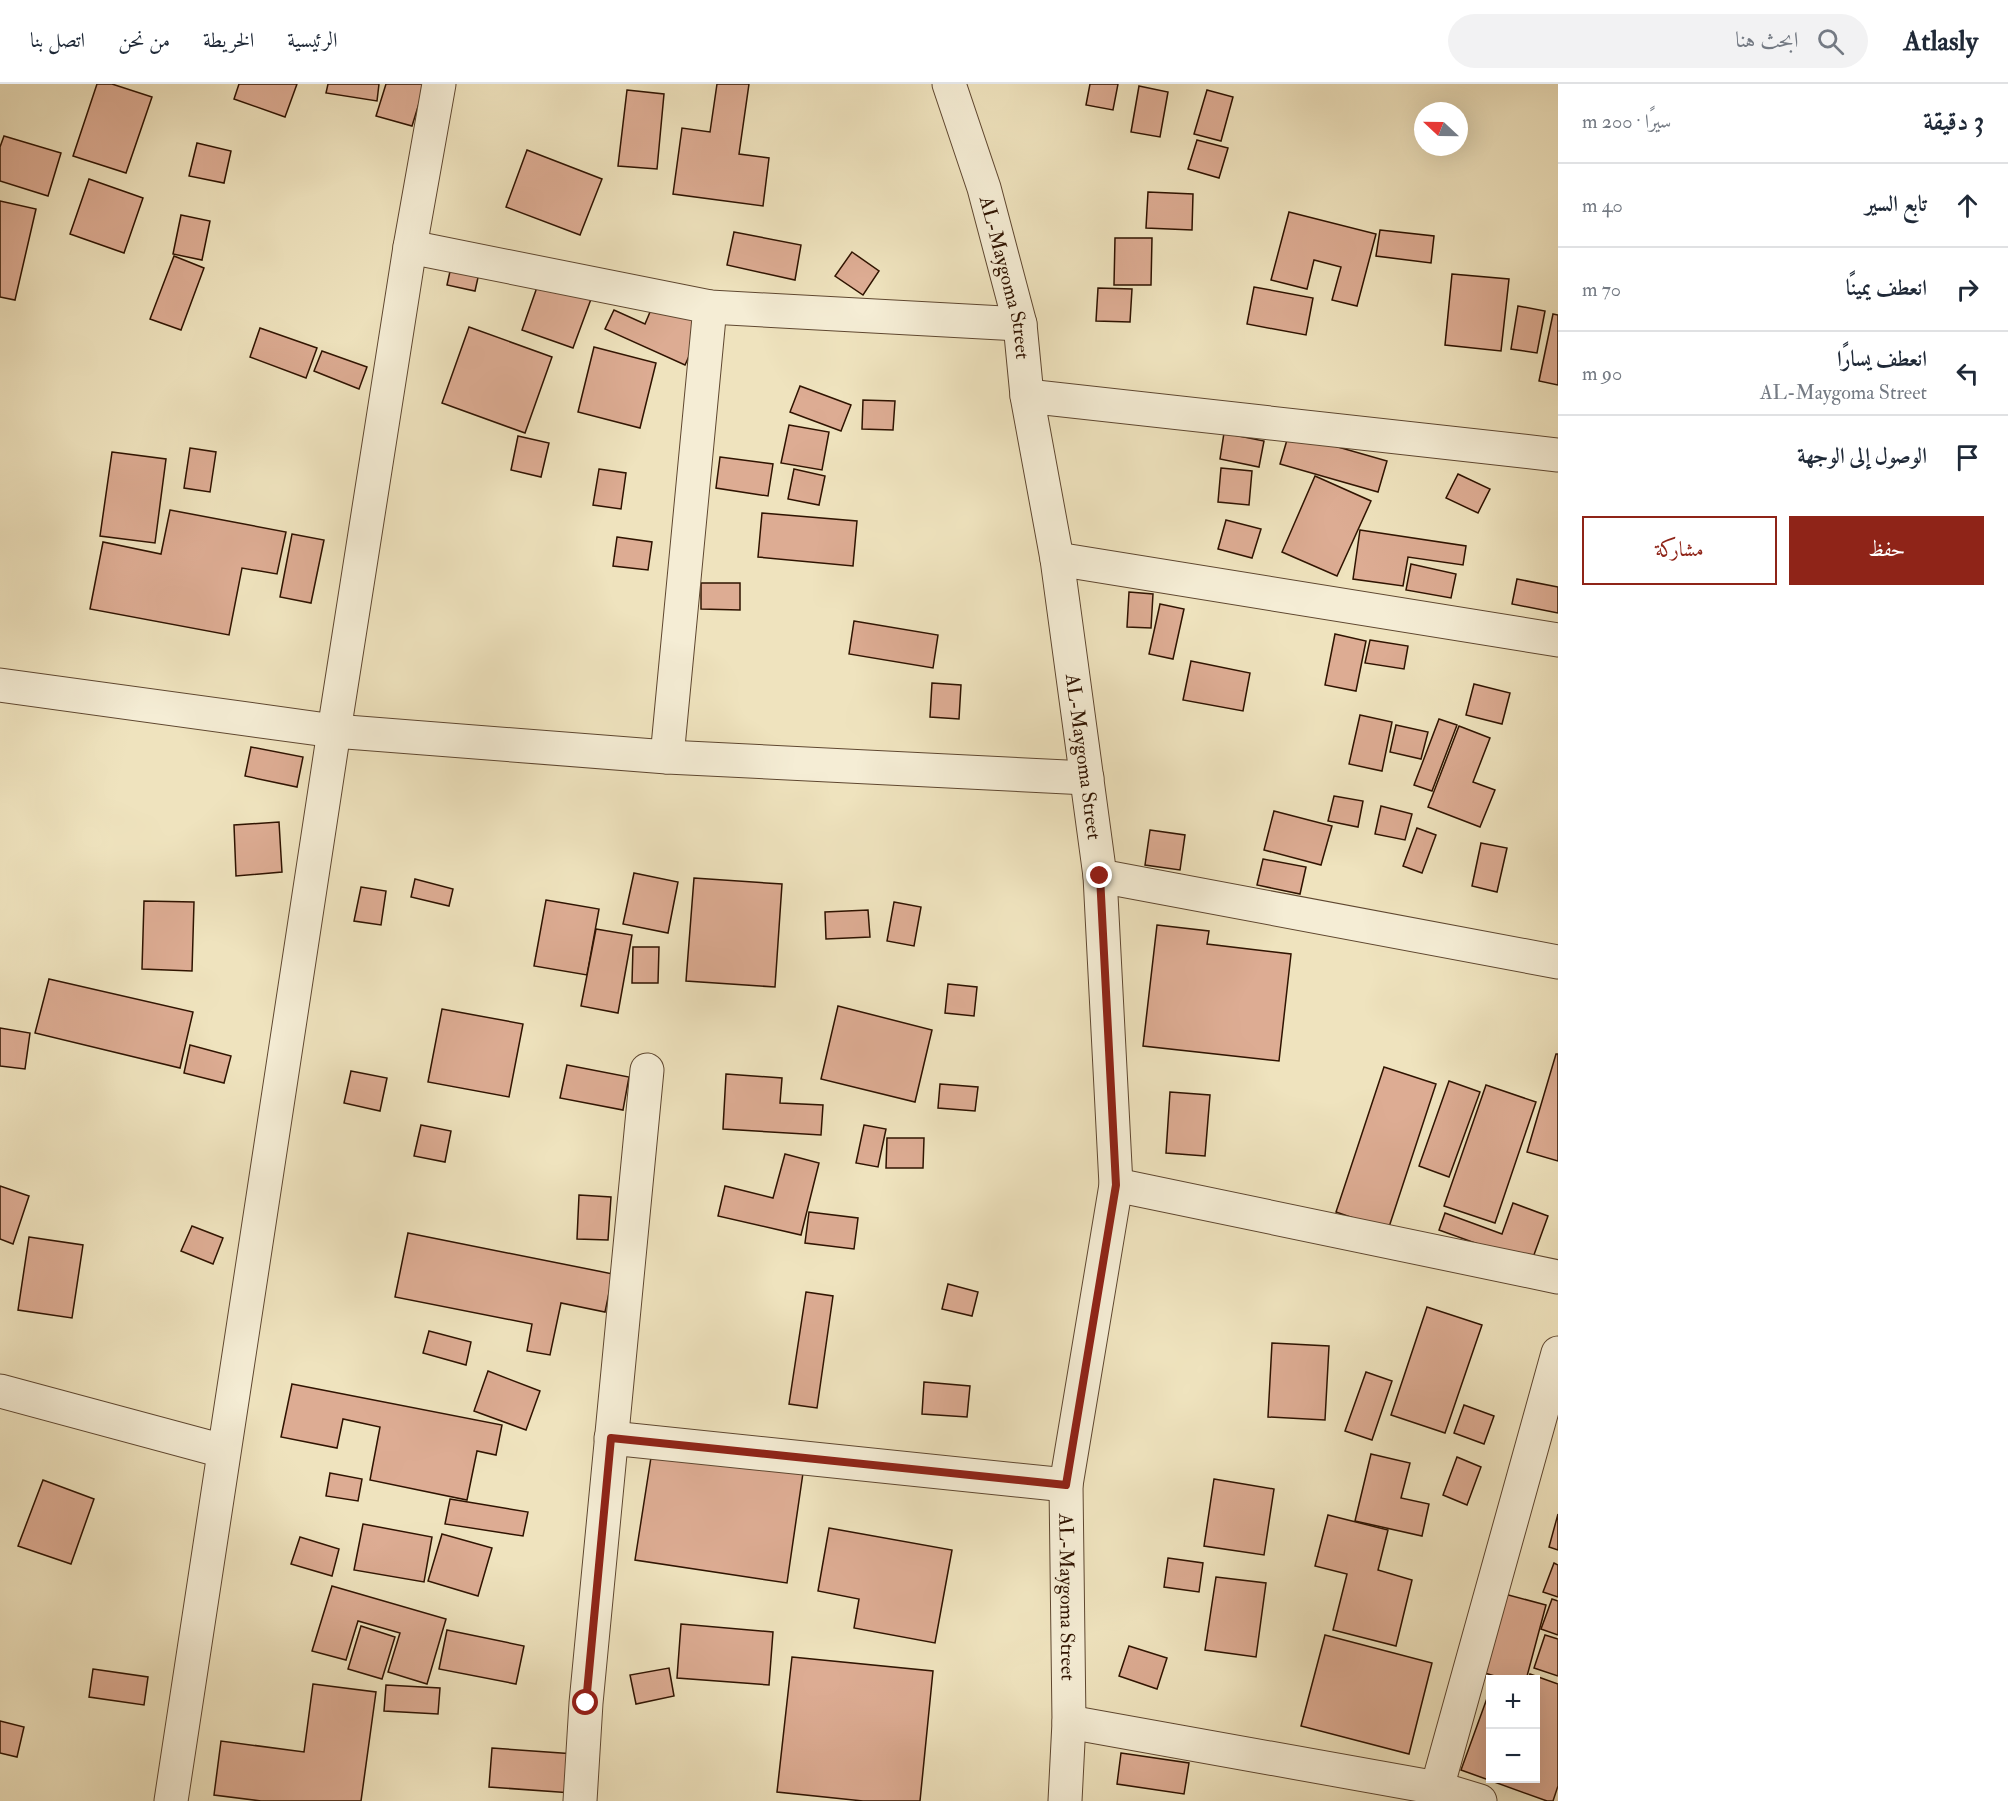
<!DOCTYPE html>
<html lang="ar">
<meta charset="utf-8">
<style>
body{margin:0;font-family:"IM FELL Double Pica",Amiri,serif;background:#f2f2f3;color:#1f2937;direction:rtl}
.controls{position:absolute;right:18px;bottom:18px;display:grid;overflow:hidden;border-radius:0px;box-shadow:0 6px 24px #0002}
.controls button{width:54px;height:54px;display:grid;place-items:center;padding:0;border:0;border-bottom:2px solid #e0e1e3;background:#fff;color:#1f2937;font:30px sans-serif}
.compass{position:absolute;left:1414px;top:18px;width:54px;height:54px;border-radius:50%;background:#fff;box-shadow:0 6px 24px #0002;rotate:292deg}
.stop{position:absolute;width:18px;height:18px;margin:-14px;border:4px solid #8f2418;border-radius:50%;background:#fff}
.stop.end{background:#8f2418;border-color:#fff;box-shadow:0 2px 6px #0008}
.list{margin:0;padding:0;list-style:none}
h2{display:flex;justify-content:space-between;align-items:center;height:78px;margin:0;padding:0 24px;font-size:26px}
h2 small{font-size:20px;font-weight:400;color:#747a83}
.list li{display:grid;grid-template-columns:39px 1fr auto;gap:18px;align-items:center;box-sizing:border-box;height:84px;padding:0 24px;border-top:2px solid #e0e1e3}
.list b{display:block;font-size:22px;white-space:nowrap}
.list p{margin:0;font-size:20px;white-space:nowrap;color:#747a83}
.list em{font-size:20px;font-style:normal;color:#747a83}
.actions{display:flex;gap:12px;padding:18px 24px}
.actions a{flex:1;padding:14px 0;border:2px solid #8f2418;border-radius:0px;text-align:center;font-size:21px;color:#8f2418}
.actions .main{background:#8f2418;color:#fff}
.icon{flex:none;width:33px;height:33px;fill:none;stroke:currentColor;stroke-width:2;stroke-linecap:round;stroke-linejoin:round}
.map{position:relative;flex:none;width:1558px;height:1717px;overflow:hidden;direction:ltr}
header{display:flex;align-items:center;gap:36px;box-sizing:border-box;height:84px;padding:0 30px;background:#fff;border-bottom:2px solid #e0e1e3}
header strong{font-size:28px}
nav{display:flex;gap:33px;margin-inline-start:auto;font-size:21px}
.search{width:420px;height:54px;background:#f2f2f3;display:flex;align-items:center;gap:15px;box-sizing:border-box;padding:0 21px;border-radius:33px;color:#747a83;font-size:22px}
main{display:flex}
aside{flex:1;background:#fff}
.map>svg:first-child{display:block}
.building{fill:#ddac93;stroke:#2f1300;stroke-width:1.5}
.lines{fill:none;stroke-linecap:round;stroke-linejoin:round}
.minor-casing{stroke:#5f4730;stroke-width:35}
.tertiary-casing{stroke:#5f4730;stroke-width:35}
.minor{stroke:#f5edd5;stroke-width:33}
.tertiary{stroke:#f5edd5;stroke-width:33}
.route{stroke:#8f2418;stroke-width:8}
.labels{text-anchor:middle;stroke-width:5;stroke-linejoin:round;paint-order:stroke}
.street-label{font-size:20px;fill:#2f1300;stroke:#f5edd5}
</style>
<header>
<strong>Atlasly</strong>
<div class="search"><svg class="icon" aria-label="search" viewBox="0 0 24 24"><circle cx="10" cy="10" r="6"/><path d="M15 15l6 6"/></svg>ابحث هنا</div>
<nav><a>الرئيسية</a><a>الخريطة</a><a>من نحن</a><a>اتصل بنا</a></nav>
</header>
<main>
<aside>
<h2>3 دقيقة<small>سيرًا · 200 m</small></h2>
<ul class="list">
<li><svg class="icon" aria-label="ahead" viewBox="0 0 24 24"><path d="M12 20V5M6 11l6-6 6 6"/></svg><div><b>تابع السير</b></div><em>40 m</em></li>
<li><svg class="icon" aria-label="right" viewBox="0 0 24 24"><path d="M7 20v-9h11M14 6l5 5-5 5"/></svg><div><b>انعطف يمينًا</b></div><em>70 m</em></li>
<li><svg class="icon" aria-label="left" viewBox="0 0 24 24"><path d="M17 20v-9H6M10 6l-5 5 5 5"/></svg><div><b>انعطف يسارًا</b><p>AL-Maygoma Street</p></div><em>90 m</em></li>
<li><svg class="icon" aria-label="arrive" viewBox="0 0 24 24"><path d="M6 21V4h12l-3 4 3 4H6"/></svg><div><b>الوصول إلى الوجهة</b></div></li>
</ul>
<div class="actions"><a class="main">حفظ</a><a>مشاركة</a></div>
</aside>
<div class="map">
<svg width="1558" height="1717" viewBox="0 0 1558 1717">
<rect width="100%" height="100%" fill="#efe3be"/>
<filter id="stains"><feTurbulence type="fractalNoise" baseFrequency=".00333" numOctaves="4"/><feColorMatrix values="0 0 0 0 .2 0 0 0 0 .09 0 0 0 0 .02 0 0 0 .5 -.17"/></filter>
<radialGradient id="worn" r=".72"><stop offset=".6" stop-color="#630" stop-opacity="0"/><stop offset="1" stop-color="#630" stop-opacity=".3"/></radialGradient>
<g class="building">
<polygon points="97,0 112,0 152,13 126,89 73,72"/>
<polygon points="239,0 297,0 285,33 234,15"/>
<polygon points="328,0 379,0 377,17 326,9"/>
<polygon points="386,0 425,0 412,42 376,32"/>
<polygon points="717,0 749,0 739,70 769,74 763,122 673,110 682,44 710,48"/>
<polygon points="1090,0 1118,0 1113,26 1086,21"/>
<polygon points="1139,2 1168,8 1160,53 1131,48"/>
<polygon points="627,6 664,10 657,85 618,82"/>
<polygon points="1207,6 1233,13 1221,57 1194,50"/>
<polygon points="4,52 61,69 48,112 0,97 0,63"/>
<polygon points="1197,56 1228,64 1219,94 1188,85"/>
<polygon points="197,59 231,67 224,99 189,92"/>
<polygon points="527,66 602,95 580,151 506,123"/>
<polygon points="89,95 143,114 124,169 70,150"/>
<polygon points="1148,108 1193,110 1192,146 1146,144"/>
<polygon points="0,117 36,125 15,216 0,213"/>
<polygon points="1289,128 1376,150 1357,222 1332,216 1341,183 1314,176 1307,205 1271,196"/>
<polygon points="181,131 210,137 202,176 173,170"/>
<polygon points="1380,146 1434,152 1431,179 1376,172"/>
<polygon points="734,148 801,161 795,196 727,181"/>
<polygon points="1115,154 1152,154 1151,201 1114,201"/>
<polygon points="852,168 879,187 863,211 835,192"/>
<polygon points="174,172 204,184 181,246 150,235"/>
<polygon points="453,174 481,180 475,207 447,201"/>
<polygon points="542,189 594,207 573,264 522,246"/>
<polygon points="1452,190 1509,195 1501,267 1445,261"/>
<polygon points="1254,203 1313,214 1306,251 1247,240"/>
<polygon points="660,204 710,226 685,281 605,245 614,226 645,240"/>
<polygon points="1098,204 1132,205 1130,238 1096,237"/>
<polygon points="1518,222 1545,227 1537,269 1511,265"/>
<polygon points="1553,230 1558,231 1558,301 1539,297"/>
<polygon points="469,243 552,273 525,349 442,319"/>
<polygon points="260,244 317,264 306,294 250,273"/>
<polygon points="594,263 656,279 640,344 578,328"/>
<polygon points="322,267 367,283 359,305 314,287"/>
<polygon points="800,302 851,321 841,347 790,328"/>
<polygon points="863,316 895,317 893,346 862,345"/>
<polygon points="789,341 829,348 822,386 781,379"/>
<polygon points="1224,349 1264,357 1259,383 1220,375"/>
<polygon points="1289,349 1387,377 1378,408 1280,380"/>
<polygon points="518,352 549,359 541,393 511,386"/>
<polygon points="190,364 216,368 210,408 184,404"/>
<polygon points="112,368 166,375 155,459 100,452"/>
<polygon points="720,373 773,380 768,412 716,404"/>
<polygon points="1221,384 1252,387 1249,421 1218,418"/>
<polygon points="599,385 626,389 621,425 593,421"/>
<polygon points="794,385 825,392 819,421 788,415"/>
<polygon points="1458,390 1490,405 1478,429 1446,414"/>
<polygon points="1315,392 1371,417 1337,492 1282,468"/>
<polygon points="170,426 286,448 277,490 242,484 229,551 90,525 103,458 161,470"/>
<polygon points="762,429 857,437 853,482 758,473"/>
<polygon points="1226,436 1261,445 1252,474 1218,465"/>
<polygon points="1360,446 1466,462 1463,481 1408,473 1403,502 1353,495"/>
<polygon points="292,450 324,456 311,519 280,513"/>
<polygon points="617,453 652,458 648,486 613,482"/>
<polygon points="1411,480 1456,490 1451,514 1406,506"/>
<polygon points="1517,495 1558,503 1558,529 1512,520"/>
<polygon points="701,499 740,499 740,526 701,525"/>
<polygon points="1129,508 1153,510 1151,544 1127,543"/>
<polygon points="1160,520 1184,525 1173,575 1149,570"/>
<polygon points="854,537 938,551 933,584 849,570"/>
<polygon points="1335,550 1366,557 1356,607 1325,601"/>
<polygon points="1370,556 1408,562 1404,585 1365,579"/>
<polygon points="1191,577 1250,589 1243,627 1183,616"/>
<polygon points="932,599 961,601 959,635 930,633"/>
<polygon points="1474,600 1510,609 1502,640 1466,631"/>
<polygon points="1360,631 1392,638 1382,687 1349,680"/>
<polygon points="1439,635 1457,641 1432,707 1414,701"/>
<polygon points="1396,641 1428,648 1421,675 1390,668"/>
<polygon points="1459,642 1490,654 1473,698 1495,706 1480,743 1428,723"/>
<polygon points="251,663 303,673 297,703 245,692"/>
<polygon points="1334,712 1363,717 1358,743 1328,737"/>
<polygon points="1381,722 1412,730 1405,756 1375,750"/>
<polygon points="1274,727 1332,742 1321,781 1264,766"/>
<polygon points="279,738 282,788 236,792 234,741"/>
<polygon points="1417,744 1436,751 1422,789 1403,782"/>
<polygon points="1150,746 1185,751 1180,786 1145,781"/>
<polygon points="1481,759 1507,764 1497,808 1472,802"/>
<polygon points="1263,775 1306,783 1300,810 1257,801"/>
<polygon points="634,789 678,798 668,849 623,840"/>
<polygon points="694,794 782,800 775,903 686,897"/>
<polygon points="415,795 453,805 449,822 411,813"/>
<polygon points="361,803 386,807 381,841 354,837"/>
<polygon points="546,816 599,825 587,891 534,882"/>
<polygon points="144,817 194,818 192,887 142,885"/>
<polygon points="894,818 921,823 914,862 887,857"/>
<polygon points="868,826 870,853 826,855 825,828"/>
<polygon points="1157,841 1209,847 1207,860 1291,870 1279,977 1143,962"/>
<polygon points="596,845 632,851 618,929 581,922"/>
<polygon points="633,863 659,863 658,899 632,899"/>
<polygon points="49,895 193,928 180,984 35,949"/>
<polygon points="948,900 977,903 974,932 945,929"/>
<polygon points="838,922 932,946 915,1018 821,995"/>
<polygon points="442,925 523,940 509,1013 428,998"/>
<polygon points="0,944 30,949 25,985 0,982"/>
<polygon points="190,961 231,972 224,999 184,989"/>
<polygon points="1556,970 1558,970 1558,1077 1527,1068"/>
<polygon points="567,981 629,993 623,1026 560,1014"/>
<polygon points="1384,983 1436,1000 1388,1146 1336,1128"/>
<polygon points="351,987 387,994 380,1027 344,1019"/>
<polygon points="726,990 782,994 780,1019 823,1021 821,1051 723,1045"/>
<polygon points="1449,997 1480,1008 1449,1093 1419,1082"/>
<polygon points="940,1000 978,1003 975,1027 938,1024"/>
<polygon points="1486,1001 1536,1018 1495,1139 1444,1122"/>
<polygon points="1170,1008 1210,1011 1205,1072 1166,1069"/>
<polygon points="421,1041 451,1047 445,1078 414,1072"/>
<polygon points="864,1041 886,1045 878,1083 856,1079"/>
<polygon points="887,1054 924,1054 923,1084 886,1084"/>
<polygon points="785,1070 819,1079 801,1151 718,1132 725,1102 773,1114"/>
<polygon points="0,1102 29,1112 13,1160 0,1155"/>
<polygon points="579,1111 611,1113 608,1156 577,1155"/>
<polygon points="1513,1119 1548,1132 1531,1179 1439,1146 1445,1129 1502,1150"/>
<polygon points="809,1128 858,1134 854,1165 805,1159"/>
<polygon points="192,1142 223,1154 213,1180 181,1167"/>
<polygon points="408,1149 613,1190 605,1228 561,1219 550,1271 527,1267 532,1240 395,1213"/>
<polygon points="29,1153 83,1161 72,1234 18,1226"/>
<polygon points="948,1200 978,1208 972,1232 942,1225"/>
<polygon points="806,1208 833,1212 817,1324 789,1320"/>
<polygon points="1427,1223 1482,1241 1445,1349 1391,1331"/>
<polygon points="429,1247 471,1258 466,1281 423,1269"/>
<polygon points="1272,1259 1329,1262 1325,1336 1268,1333"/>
<polygon points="488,1287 540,1307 526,1346 474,1327"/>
<polygon points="1366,1288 1392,1297 1372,1356 1345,1347"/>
<polygon points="924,1298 970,1302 967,1333 922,1330"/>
<polygon points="292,1300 502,1341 496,1371 477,1367 467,1416 370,1396 380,1343 343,1335 337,1364 281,1353"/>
<polygon points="1464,1321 1494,1332 1484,1360 1454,1349"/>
<polygon points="652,1367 803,1389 787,1499 635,1476"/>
<polygon points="1371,1370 1410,1379 1401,1414 1429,1420 1422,1452 1355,1437"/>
<polygon points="1457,1373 1481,1383 1467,1421 1443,1411"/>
<polygon points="330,1389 362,1395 358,1417 326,1412"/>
<polygon points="1214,1395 1274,1405 1264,1471 1204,1462"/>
<polygon points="43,1396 94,1415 71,1480 18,1462"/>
<polygon points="450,1415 528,1428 523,1452 445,1440"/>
<polygon points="1558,1430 1558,1466 1549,1463"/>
<polygon points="1328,1431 1388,1446 1378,1486 1412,1496 1396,1562 1333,1546 1347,1490 1315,1482"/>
<polygon points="363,1440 432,1453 424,1498 354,1486"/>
<polygon points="829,1444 952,1466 935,1559 854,1544 859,1515 818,1507"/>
<polygon points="442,1450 492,1464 478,1512 428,1497"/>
<polygon points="300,1453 339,1465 332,1492 291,1480"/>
<polygon points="1168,1474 1203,1479 1199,1508 1164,1503"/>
<polygon points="1554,1479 1558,1481 1558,1513 1543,1508"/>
<polygon points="1216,1493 1266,1499 1256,1573 1205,1566"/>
<polygon points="332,1502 446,1535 427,1600 388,1588 400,1549 358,1537 346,1576 312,1567"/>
<polygon points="1501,1509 1546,1521 1526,1596 1508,1596 1478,1587"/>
<polygon points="1552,1515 1558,1517 1558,1551 1541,1545"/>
<polygon points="681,1540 773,1548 769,1601 677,1594"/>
<polygon points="361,1542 395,1553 382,1595 348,1585"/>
<polygon points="447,1546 524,1562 516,1600 439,1585"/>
<polygon points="1325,1551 1432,1579 1409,1670 1301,1642"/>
<polygon points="1545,1551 1558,1555 1558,1592 1534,1584"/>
<polygon points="1129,1562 1167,1574 1157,1605 1119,1592"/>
<polygon points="792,1573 933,1587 920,1717 863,1717 777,1708"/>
<polygon points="669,1584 674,1612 636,1620 630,1591"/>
<polygon points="93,1585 148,1593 144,1621 89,1613"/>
<polygon points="1530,1590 1558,1600 1558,1702 1553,1717 1547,1717 1461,1686 1490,1606 1490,1694 1536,1694 1536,1596 1528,1596"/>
<polygon points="313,1600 376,1608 361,1717 261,1717 214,1711 221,1657 304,1668"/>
<polygon points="386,1601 440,1604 438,1630 384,1627"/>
<polygon points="0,1637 24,1643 17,1673 0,1669"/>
<polygon points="492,1664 575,1670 572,1709 489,1703"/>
<polygon points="1121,1669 1189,1679 1184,1710 1117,1700"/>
</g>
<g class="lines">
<defs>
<g id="minor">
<polyline points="410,163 710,223 1020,240"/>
<polyline points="1027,312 1558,371"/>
<polyline points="1057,475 1558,556"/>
<polyline points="0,601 334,647 667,673 1087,694"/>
<polyline points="667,673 710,223"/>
<polyline points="1100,792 1558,878"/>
<polyline points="1116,1101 1558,1193"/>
<polyline points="0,1307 223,1367"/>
<polyline points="611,1354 1066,1401"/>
<polyline points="1069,1638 1437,1704 1480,1717"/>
<polyline points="1437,1704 1558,1269"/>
<polyline points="171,1717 334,647 410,163 439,0"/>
<polyline points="580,1717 586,1619 647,986"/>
</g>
<g id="tertiary">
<path id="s1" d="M949,0L984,104L1020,240L1027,312L1057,475L1100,792L1116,1101L1066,1401L1069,1638L1065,1717"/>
</g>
</defs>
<use href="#minor" class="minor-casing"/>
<use href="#tertiary" class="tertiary-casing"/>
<use href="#minor" class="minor"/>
<use href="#tertiary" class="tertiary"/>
</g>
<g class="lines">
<polyline class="route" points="586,1619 611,1354 1066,1401 1116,1101 1100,792"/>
</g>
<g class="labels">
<g class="street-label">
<text dy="7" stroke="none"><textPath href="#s1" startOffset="202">AL-Maygoma Street</textPath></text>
<text dy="7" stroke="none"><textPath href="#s1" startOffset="688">AL-Maygoma Street</textPath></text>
<text dy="7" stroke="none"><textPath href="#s1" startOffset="1534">AL-Maygoma Street</textPath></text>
</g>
</g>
<rect width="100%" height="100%" filter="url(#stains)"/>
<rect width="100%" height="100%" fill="url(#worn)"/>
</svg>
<div class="controls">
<button>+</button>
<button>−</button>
</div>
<svg class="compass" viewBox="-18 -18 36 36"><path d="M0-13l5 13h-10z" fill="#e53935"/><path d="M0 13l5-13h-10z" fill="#747a83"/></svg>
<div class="stop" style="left:586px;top:1619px"></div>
<div class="stop end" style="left:1100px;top:792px"></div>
</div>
</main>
